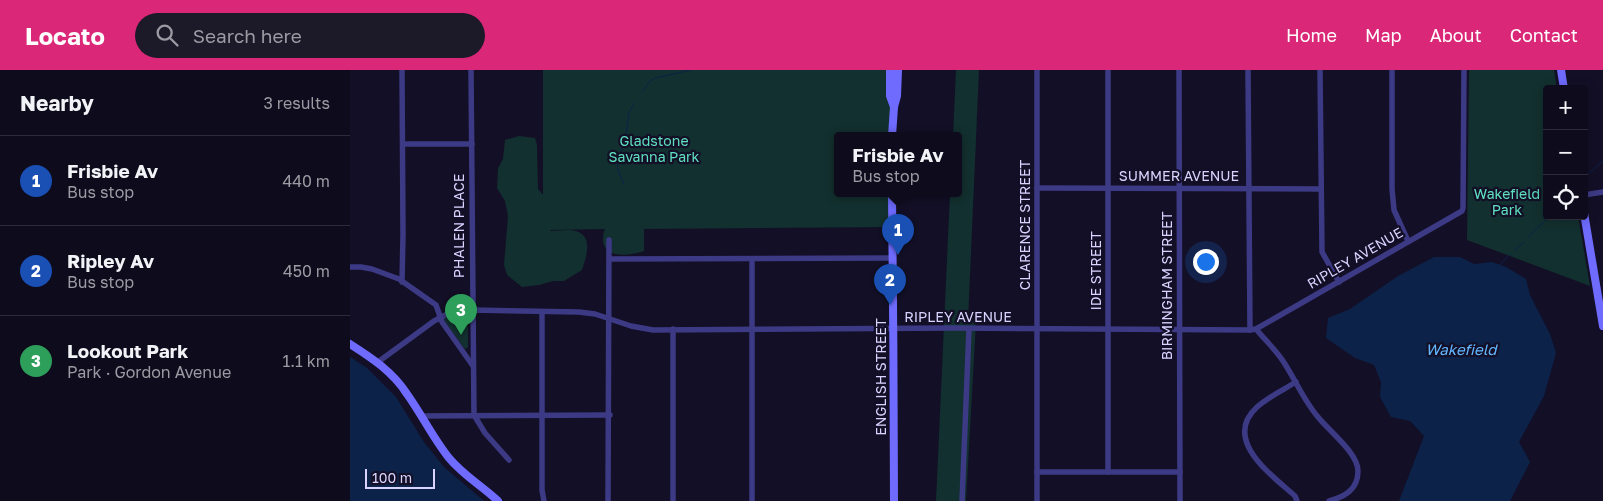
<!DOCTYPE html>
<meta charset="utf-8">
<style>
body{margin:0;font-family:"Golos Text",sans-serif;background:#1c1929;color:#f1f3f6}
.controls{position:absolute;right:15px;top:15px;display:grid;overflow:hidden;border-radius:5px;box-shadow:0 2px 12px #0003}
.controls button{width:45px;height:45px;display:grid;place-items:center;padding:0;border:0;border-bottom:1px solid #2e2b3b;background:#0e0b1c;color:#f1f3f6;font:25px sans-serif}
.scale{position:absolute;left:15px;bottom:12px;width:70px;box-sizing:border-box;padding-left:5px;border:2px solid #d9d4ff;border-top:0;font-size:14px;line-height:18px;white-space:nowrap;color:#d9d4ff;-webkit-text-stroke:4px #130f26;paint-order:stroke}
.you{position:absolute;left:855px;top:191px;width:18px;height:18px;margin:-12px;border:4px solid #fff;border-radius:50%;background:#1a73e8;box-shadow:0 0 0 8px #1a73e833}
.badge{display:grid;place-items:center;width:32px;height:32px;border-radius:50%;background:#db2777;color:#fff;font-size:16px;font-weight:700}
.pin{position:absolute;translate:-50% -41px;filter:drop-shadow(0 1px 2px #0008)}
.pin::after{content:'';position:absolute;top:26px;width:18px;height:15px;background:inherit;clip-path:polygon(0 0,100% 0,50% 100%)}
.popup{position:absolute;left:484px;top:62px;width:128px;height:65px;box-sizing:border-box;display:grid;place-content:center;border-radius:5px;background:#0e0b1c;filter:drop-shadow(0 1px 4px #0005);font-size:16px;white-space:nowrap;color:#9b9ba3}
.popup b{font-size:19px;color:#f1f3f6}
.popup::after{content:'';position:absolute;left:50%;top:100%;margin-left:-10px;border:10px solid transparent;border-top-color:#0e0b1c}
.list{margin:0;padding:0;list-style:none}
h2{display:flex;justify-content:space-between;align-items:center;height:65px;margin:0;padding:0 20px;font-size:21px}
h2 small{font-size:16px;font-weight:400;color:#9b9ba3}
.list li{display:grid;grid-template-columns:32px 1fr auto;gap:15px;align-items:center;box-sizing:border-box;height:90px;padding:0 20px;border-top:1px solid #2e2b3b}
.list b{display:block;font-size:19px;white-space:nowrap}
.list p{margin:0;font-size:16px;white-space:nowrap;color:#9b9ba3}
.list em{font-size:16px;font-style:normal;color:#9b9ba3}
.icon{flex:none;width:28px;height:28px;fill:none;stroke:currentColor;stroke-width:2;stroke-linecap:round;stroke-linejoin:round}
.map{position:relative;flex:none;width:1253px;height:431px;overflow:hidden}
header{display:flex;align-items:center;gap:30px;box-sizing:border-box;height:70px;padding:0 25px;background:#db2777;color:#fff}
header strong{font-size:24px}
nav{display:flex;gap:28px;margin-inline-start:auto;font-size:18px}
.search{width:350px;height:45px;background:#1c1929;display:flex;align-items:center;gap:12px;box-sizing:border-box;padding:0 18px;border-radius:28px;color:#9b9ba3;font-size:19px}
main{display:flex}
aside{flex:1;background:#0e0b1c}
.map>svg:first-child{display:block}
.green{fill:#12302f}
.water{fill:#0c2248}
.lines{fill:none;stroke-linecap:round;stroke-linejoin:round}
.stream{stroke:#0c2248;stroke-width:1}
.street{stroke:#3d3a85;stroke-width:5.5}
.secondary{stroke:#6f6bff;stroke-width:8}
.labels{text-anchor:middle;stroke-width:4.5;stroke-linejoin:round;paint-order:stroke}
.park-label{font-size:14px;fill:#5fe0c0;stroke:#130f26}
.street-label{font-size:14px;fill:#d9d4ff;stroke:#130f26}
.water-label{font-size:15px;font-style:italic;fill:#62b6ff;stroke:#130f26}
</style>
<header>
<strong>Locato</strong>
<div class="search"><svg class="icon" aria-label="search" viewBox="0 0 24 24"><circle cx="10" cy="10" r="6"/><path d="M15 15l6 6"/></svg>Search here</div>
<nav><a>Home</a><a>Map</a><a>About</a><a>Contact</a></nav>
</header>
<main>
<aside>
<h2>Nearby<small>3 results</small></h2>
<ul class="list">
<li><span class="badge" style="background:#1a4fb4">1</span><div><b>Frisbie Av</b><p>Bus stop</p></div><em>440 m</em></li>
<li><span class="badge" style="background:#1a4fb4">2</span><div><b>Ripley Av</b><p>Bus stop</p></div><em>450 m</em></li>
<li><span class="badge" style="background:#2e9e5b">3</span><div><b>Lookout Park</b><p>Park · Gordon Avenue</p></div><em>1.1 km</em></li>
</ul>
</aside>
<div class="map">
<svg width="1253" height="431" viewBox="0 0 1253 431">
<rect width="100%" height="100%" fill="#130f26"/>
<g class="green">
<path d="M193,0H540V66H488V124H541V157L294,159V181C282,185 255,190 253,171C253,166 253,163 255,159L200,160L201,161C208,161 219,159 226,161C244,167 236,187 232,200L214,211H203L189,215L172,217L157,205L154,195L158,146L155,131L147,118L148,98L153,89L155,70L169,66L185,68L187,75L188,119L193,125Z"/>
<polygon points="606,0 629,0 618,251 626,252 616,431 586,431 600,124 608,124 608,66 603,66"/>
<polygon points="1119,0 1204,0 1207,19 1197,19 1197,146 1228,146 1240,216 1117,170"/>
<polygon points="112,243 116,244 118,249 118,277 116,279 114,278 94,250 95,248"/>
</g>
<g class="water">
<polygon points="1084,187 1110,187 1124,194 1142,192 1156,197 1176,209 1180,225 1200,264 1206,283 1194,326 1169,372 1180,392 1160,431 1049,431 1074,366 1060,351 1041,347 1030,327 1031,312 1024,295 1005,288 976,268 978,248 1000,239 1048,206"/>
<polygon points="0,287 17,298 46,327 74,372 94,397 134,431 0,431"/>
</g>
<g class="lines">
<g class="stream">
<polyline points="292,22 300,11 305,8 341,0"/>
<polyline points="1234,108 1253,91"/>
<polyline points="274,114 268,100 267,90 275,71 279,43 284,33"/>
<polyline points="1178,167 1200,146"/>
<polyline points="1165,180 1174,172"/>
<polyline points="1150,195 1160,184"/>
</g>
<g class="street">
<polyline points="52,0 53,165 52,212"/>
<polyline points="121,0 124,345 135,363 159,390"/>
<polyline points="829,0 830,431"/>
<polyline points="898,0 900,260"/>
<polyline points="970,0 972,182 989,212"/>
<polyline points="1042,0 1042,119 1044,140 1058,171"/>
<polyline points="53,74 122,74"/>
<polyline points="687,118 971,119"/>
<polyline points="1234,125 1253,122"/>
<polyline points="260,189 542,188"/>
<polyline points="402,189 402,431"/>
<polyline points="0,197 11,197 22,199 49,209 86,235 92,252 123,296"/>
<polyline points="192,242 192,420 194,431"/>
<path d="M906,259C915,270 926,280 933,291C945,309 954,331 968,347C979,361 1008,383 1008,401C1008,420 994,427 979,431"/>
<polyline points="28,292 84,251 103,241 122,240 229,242 245,244 281,256 303,260 603,258 900,260 906,259 1112,141 1113,138 1114,0"/>
<path d="M946,312C933,320 918,327 907,337C871,370 923,406 945,426L947,431"/>
<polyline points="71,346 260,345"/>
<polyline points="687,402 830,402"/>
<polyline points="758,402 758,0"/>
<polyline points="258,431 259,170"/>
<polyline points="323,431 323,259"/>
<polyline points="612,431 619,259"/>
<polyline points="687,431 687,0"/>
</g>
<g class="secondary">
<polyline points="540,0 540,26 544,37"/>
<polyline points="1211,0 1214,19"/>
<polyline points="542,66 544,37 547,26 548,0"/>
<path d="M542,124C543,226 544,329 544,431"/>
<polyline points="1234,143 1253,256"/>
<path d="M0,274C22,288 43,302 57,324C72,345 83,368 99,388C113,405 132,416 148,431"/>
</g>
</g>
<g class="labels">
<g class="park-label">
<text x="304" y="76">Gladstone<tspan x="304" dy="16">Savanna Park</tspan></text>
<text x="1157" y="129">Wakefield<tspan x="1157" dy="16">Park</tspan></text>
</g>
<g class="street-label">
<text x="829" y="111">SUMMER AVENUE</text>
<text transform="translate(675 155) rotate(-90)" y="5">CLARENCE STREET</text>
<text transform="translate(109 156) rotate(-90)" y="5">PHALEN PLACE</text>
<text transform="translate(1005 188) rotate(-30)" y="5">RIPLEY AVENUE</text>
<text transform="translate(746 201) rotate(-90)" y="5">IDE STREET</text>
<text transform="translate(817 216) rotate(-90)" y="5">BIRMINGHAM STREET</text>
<text x="608" y="252">RIPLEY AVENUE</text>
<text transform="translate(531 307) rotate(-90)" y="5">ENGLISH STREET</text>
</g>
<g class="water-label">
<text x="1111" y="285">Wakefield</text>
</g>
</g>
</svg>
<div class="controls">
<button>+</button>
<button>−</button>
<button><svg class="icon" aria-label="locate" viewBox="0 0 24 24"><circle cx="12" cy="12" r="6"/><path d="M12 2v4M12 18v4M2 12h4M18 12h4"/></svg></button>
</div>
<div class="scale">100 m</div>
<div class="you"></div>
<div class="pin badge" style="left:548px;top:185px;background:#1a4fb4">1</div>
<div class="popup"><b>Frisbie Av</b>Bus stop</div>
<div class="pin badge" style="left:540px;top:235px;background:#1a4fb4">2</div>
<div class="pin badge" style="left:111px;top:265px;background:#2e9e5b">3</div>
</div>
</main>
